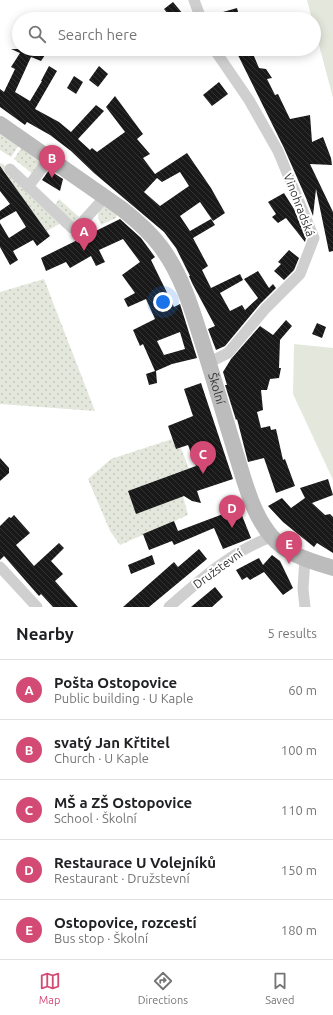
<!DOCTYPE html>
<meta charset="utf-8">
<style>
body{margin:0;font-family:Ubuntu,sans-serif;background:#f2f2f2;color:#202124}
.you{position:absolute;left:163px;top:302px;width:14px;height:14px;margin:-10px;border:3px solid #fff;border-radius:50%;background:#1a73e8;box-shadow:0 0 0 6px #1a73e833}
.badge{display:grid;place-items:center;width:26px;height:26px;border-radius:50%;background:#d34a74;color:#fff;font-size:13px;font-weight:700}
.pin{position:absolute;translate:-50% -33px;filter:drop-shadow(0 1px 2px #0008)}
.pin::after{content:'';position:absolute;top:21px;width:14px;height:12px;background:inherit;clip-path:polygon(0 0,100% 0,50% 100%)}
.list{margin:0;padding:0;list-style:none}
h2{display:flex;justify-content:space-between;align-items:center;height:52px;margin:0;padding:0 16px;font-size:17px}
h2 small{font-size:13px;font-weight:400;color:#757577}
.list li{display:grid;grid-template-columns:26px 1fr auto;gap:12px;align-items:center;box-sizing:border-box;height:60px;padding:0 16px;border-top:1px solid #e0e0e0}
.list b{display:block;font-size:15px;white-space:nowrap}
.list p{margin:0;font-size:13px;white-space:nowrap;color:#757577}
.list em{font-size:13px;font-style:normal;color:#757577}
.icon{flex:none;width:22px;height:22px;fill:none;stroke:currentColor;stroke-width:2;stroke-linecap:round;stroke-linejoin:round}
.map{position:relative;flex:none;width:333px;height:607px;overflow:hidden}
.search{position:absolute;background:#fff;box-shadow:0 2px 10px #0003;left:12px;right:12px;top:12px;height:44px;display:flex;align-items:center;gap:10px;box-sizing:border-box;padding:0 14px;border-radius:22px;color:#757577;font-size:15px}
.sheet{height:352px;background:#fff}
nav{display:flex;justify-content:space-around;align-items:center;box-sizing:border-box;height:56px;border-top:1px solid #e0e0e0;background:#fff;font-size:11px;color:#757577}
nav a{display:grid;justify-items:center;gap:2px}
nav .on{color:#d34a74}
.map>svg:first-child{display:block}
.grass{fill:url(#grass-dots)}
.garden{fill:#e4e8dc}
.building{fill:url(#building-back-hatch);fill-rule:evenodd}
.lines{fill:none;stroke-linecap:round;stroke-linejoin:round}
.street{stroke:#cfcfcf;stroke-width:11}
.secondary{stroke:#bcbcbc;stroke-width:16}
.labels{text-anchor:middle;stroke-width:4;stroke-linejoin:round;paint-order:stroke}
.street-label{font-size:12px;fill:#323232;stroke:#fff}
</style>
<div class="map">
<svg width="333" height="607" viewBox="0 0 333 607">
<defs>
<pattern id="grass-dots" width="8" height="8" patternUnits="userSpaceOnUse"><rect width="8" height="8" fill="#e4e8dc"/><path d="M2 2h.1M6 6h.1" fill="none" stroke="#c4c7bd" stroke-width="1.8" stroke-linecap="round"/></pattern>
<pattern id="building-back-hatch" width="6" height="6" patternUnits="userSpaceOnUse"><rect width="6" height="6" fill="#191919"/><path d="M-1 5l2 2M0 0l6 6M5-1l2 2" fill="none" stroke="#323232"/></pattern>
</defs>
<rect width="100%" height="100%" fill="#fff"/>
<g class="grass">
<polygon points="0,133 19,145 11,157 0,150"/>
<polygon points="21,148 42,164 34,175 14,159"/>
<polygon points="0,163 3,164 61,223 47,231 21,197 3,169 0,171"/>
<polygon points="59,199 79,217 70,226 52,209"/>
<path d="M102,205L117,215L116,218L101,225C97,216 97,213 102,205Z"/>
<polygon points="44,279 95,411 0,404 0,292"/>
<polygon points="172,439 176,449 181,448 189,469 128,492 136,513 183,496 188,515 120,545 110,531 88,479 111,459"/>
</g>
<g class="garden">
<polygon points="307,0 333,0 333,98 314,26 314,19 312,19"/>
<polygon points="294,344 333,348 333,480 293,394"/>
</g>
<g class="building">
<polygon points="173,2 183,14 176,19 172,19 164,9"/>
<polygon points="237,8 240,19 225,19 223,12"/>
<path d="M11,49H49L41,61L31,57L15,92L30,101L42,81H41L49,66L57,71L35,109L59,122L71,132L96,105L104,111L78,139L90,150L92,148L97,152L125,132L106,107L115,96L143,134L137,139L150,154L143,158L155,174L187,153L211,188L225,213L213,221L200,202L180,216L190,231L211,219L215,225L193,238L208,266L202,270L211,288L240,274L243,280L220,293L230,311L242,305L245,310L258,298L244,279L258,271L269,288L273,284L276,288L260,304L225,346L216,350L208,329L215,326L192,283L189,276H190L176,248L164,232L94,173L71,151L50,135L27,122L25,125L0,107V89L4,92L15,69L11,67L20,53ZM180,172L189,186L160,206L144,192L157,178L162,182Z"/>
<polygon points="235,49 251,49 259,68 266,69 272,78 267,79 275,95 278,94 290,119 310,115 312,142 323,137 331,158 332,165 310,164 333,212 333,251 329,252 316,189 313,216 306,198 284,148"/>
<polygon points="99,66 108,74 98,87 89,80"/>
<polygon points="74,76 83,82 76,94 67,88"/>
<polygon points="219,82 228,94 212,106 203,95"/>
<polygon points="0,166 50,236 37,246 33,240 13,251 18,260 10,265 0,247 0,223 9,238 26,227 16,211 0,220 0,211 10,204 0,191"/>
<polygon points="49,170 63,179 60,191 42,180"/>
<polygon points="284,193 294,209 306,238 305,242 286,218 278,223 272,217 276,214 268,202"/>
<path d="M120,219L141,238L155,257L151,260L174,307L180,304L197,358L172,364L156,371L157,383L149,385L146,374L155,371L143,344L140,346L133,330L155,319L146,299L128,307L124,299L135,293L122,275L140,262L123,239L99,250L105,262L96,266L91,256L70,268L66,262L46,271L41,258ZM180,332L185,349L164,355L157,341Z"/>
<polygon points="289,250 299,258 294,270 284,280 274,271 281,264 278,262"/>
<polygon points="286,320 292,326 280,340 279,368 281,368 279,378 270,379 267,390 261,390 263,410 257,412 261,428 270,426 271,430 276,429 283,460 285,459 295,486 276,493 264,458 248,462 237,419 236,420 225,385 227,385 223,372 231,359 260,326 273,335"/>
<polygon points="317,323 326,327 322,338 312,334"/>
<polygon points="201,383 233,479 197,491 201,503 192,501 184,496 136,514 128,491 196,466 188,445 176,449 168,426 193,416 184,389"/>
<polygon points="0,458 9,468 9,473 0,481"/>
<polygon points="328,479 333,495 312,503 325,515 330,514 333,517 333,553 317,543 314,547 283,522 268,506 282,498 291,508 305,498 300,488"/>
<polygon points="239,508 251,538 223,549 214,528 174,545 172,541 149,550 143,534 174,521 178,531"/>
<polygon points="14,515 30,533 16,545 34,566 59,543 64,548 51,561 63,574 55,581 78,607 53,607 41,594 39,596 4,556 0,560 0,526 9,517 11,518"/>
<polygon points="199,549 207,559 149,607 123,607 174,562 178,567"/>
<polygon points="152,555 155,564 131,574 128,565"/>
<polygon points="272,555 280,561 293,588 283,595 264,572 250,580 247,577 242,580 236,570 259,558 263,565"/>
<polygon points="215,587 223,597 212,607 191,607"/>
</g>
<g class="lines">
<g class="street">
<polyline points="194,0 201,19"/>
<polyline points="10,169 72,228 77,228 105,197"/>
<polyline points="28,187 46,163"/>
<polyline points="208,361 216,359 228,353 265,309 300,274 314,238 278,151 249,100 214,49"/>
<polyline points="305,558 303,589 305,607"/>
<polyline points="0,567 37,607"/>
<path d="M169,607C200,580 232,551 271,537"/>
</g>
<path class="secondary" id="s1" d="M0,124L122,209C136,220 150,232 161,247C181,274 191,306 201,338C213,376 224,415 236,454C245,482 252,514 272,537C288,555 311,561 333,568"/>
</g>
<g class="labels">
<g class="street-label">
<text transform="translate(299 205) rotate(69)" y="4">Vinohradská</text>
<text dy="4" stroke="none"><textPath href="#s1" startOffset="356">Školní</textPath></text>
<text transform="translate(218 569) rotate(-36)" y="4">Družstevní</text>
</g>
</g>
</svg>
<div class="you"></div>
<div class="pin badge" style="left:84px;top:251px">A</div>
<div class="pin badge" style="left:52px;top:178px">B</div>
<div class="pin badge" style="left:203px;top:474px">C</div>
<div class="pin badge" style="left:232px;top:528px">D</div>
<div class="pin badge" style="left:289px;top:564px">E</div>
<div class="search"><svg class="icon" aria-label="search" viewBox="0 0 24 24"><circle cx="10" cy="10" r="6"/><path d="M15 15l6 6"/></svg>Search here</div>
</div>
<section class="sheet">
<h2>Nearby<small>5 results</small></h2>
<ul class="list">
<li><span class="badge">A</span><div><b>Pošta Ostopovice</b><p>Public building · U Kaple</p></div><em>60 m</em></li>
<li><span class="badge">B</span><div><b>svatý Jan Křtitel</b><p>Church · U Kaple</p></div><em>100 m</em></li>
<li><span class="badge">C</span><div><b>MŠ a ZŠ Ostopovice</b><p>School · Školní</p></div><em>110 m</em></li>
<li><span class="badge">D</span><div><b>Restaurace U Volejníků</b><p>Restaurant · Družstevní</p></div><em>150 m</em></li>
<li><span class="badge">E</span><div><b>Ostopovice, rozcestí</b><p>Bus stop · Školní</p></div><em>180 m</em></li>
</ul>
</section>
<nav>
<a class="on"><svg class="icon" aria-label="map" viewBox="0 0 24 24"><path d="M3 6l6-2 6 2 6-2v14l-6 2-6-2-6 2zM9 4v14M15 6v14"/></svg>Map</a>
<a><svg class="icon" aria-label="directions" viewBox="0 0 24 24"><path d="M12 3l9 9-9 9-9-9zM9 14v-3h6M13 9l2 2-2 2"/></svg>Directions</a>
<a><svg class="icon" aria-label="saved" viewBox="0 0 24 24"><path d="M7 4h10v16l-5-4-5 4z"/></svg>Saved</a>
</nav>
